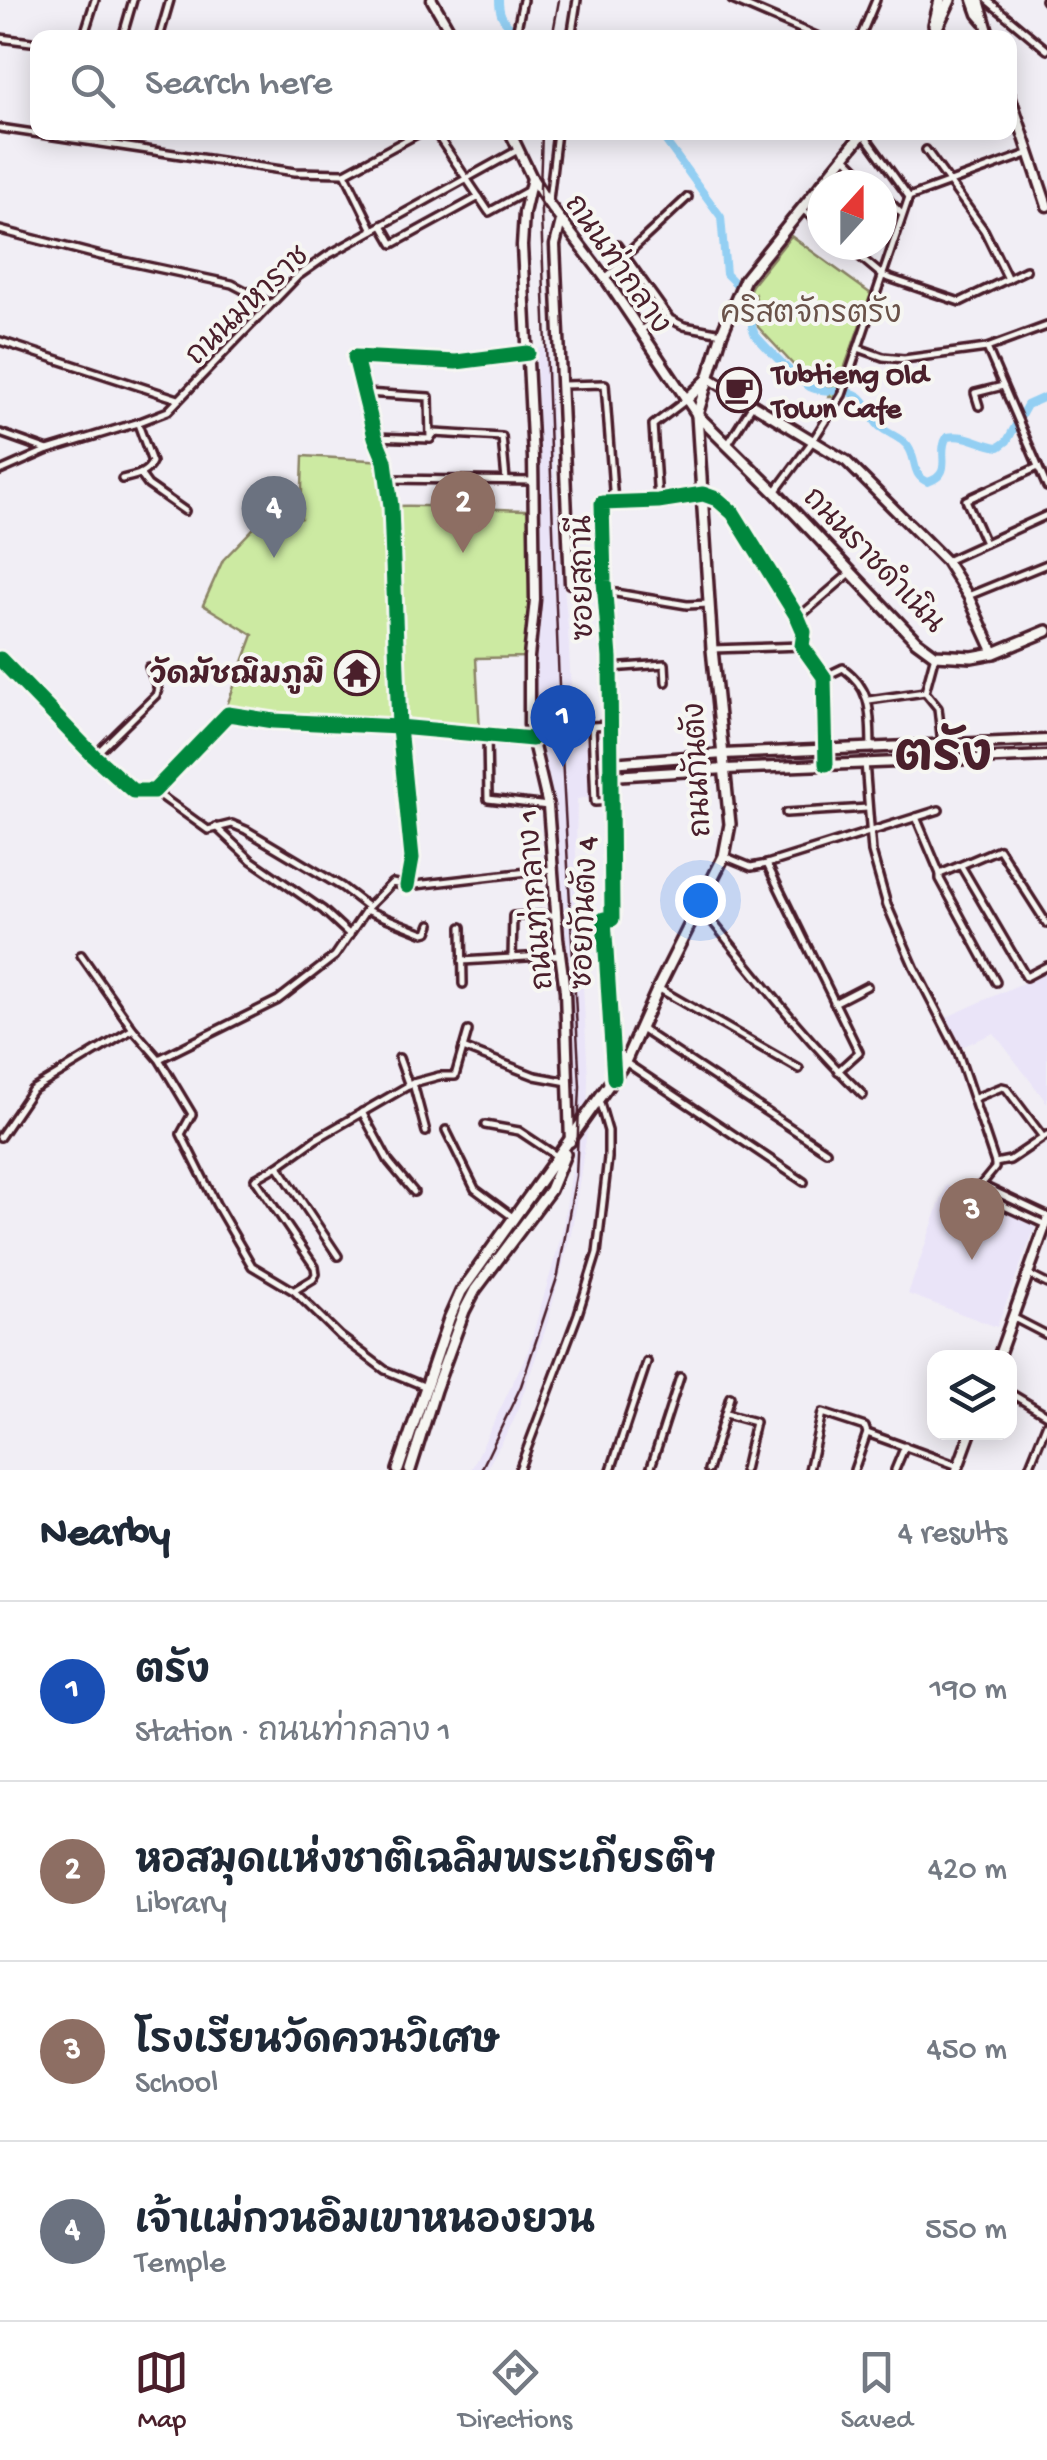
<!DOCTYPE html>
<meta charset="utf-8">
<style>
body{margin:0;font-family:"Gochi Hand","Playpen Sans Thai",sans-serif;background:#f2f2f3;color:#1f2937}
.controls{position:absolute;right:30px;bottom:30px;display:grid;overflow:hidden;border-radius:20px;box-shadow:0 5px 25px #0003}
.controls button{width:90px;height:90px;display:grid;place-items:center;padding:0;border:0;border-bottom:2px solid #e0e1e3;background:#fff;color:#1f2937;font:50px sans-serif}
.compass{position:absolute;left:807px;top:170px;width:90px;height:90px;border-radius:50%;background:#fff;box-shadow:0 5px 25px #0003;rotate:21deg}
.you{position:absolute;left:700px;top:900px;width:35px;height:35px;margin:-25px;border:8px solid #fff;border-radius:50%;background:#1a73e8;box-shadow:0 0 0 15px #1a73e833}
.badge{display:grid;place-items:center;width:65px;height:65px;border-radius:50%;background:#4a1f2b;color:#fff;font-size:32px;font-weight:700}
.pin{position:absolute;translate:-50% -82px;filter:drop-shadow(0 2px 5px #0008)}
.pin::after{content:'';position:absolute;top:52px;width:35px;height:30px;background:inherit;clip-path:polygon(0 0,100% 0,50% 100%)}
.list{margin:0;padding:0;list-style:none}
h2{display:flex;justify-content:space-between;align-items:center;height:130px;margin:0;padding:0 40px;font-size:42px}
h2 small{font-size:32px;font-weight:400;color:#747a83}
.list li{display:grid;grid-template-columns:65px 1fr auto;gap:30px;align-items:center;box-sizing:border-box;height:180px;padding:0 40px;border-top:2px solid #e0e1e3}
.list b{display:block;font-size:38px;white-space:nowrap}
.list p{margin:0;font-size:32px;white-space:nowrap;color:#747a83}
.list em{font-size:32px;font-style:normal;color:#747a83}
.icon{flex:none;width:55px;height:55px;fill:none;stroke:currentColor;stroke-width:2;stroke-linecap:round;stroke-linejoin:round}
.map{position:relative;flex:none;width:1047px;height:1470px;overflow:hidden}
.search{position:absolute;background:#fff;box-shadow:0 5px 25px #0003;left:30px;right:30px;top:30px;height:110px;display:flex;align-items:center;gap:25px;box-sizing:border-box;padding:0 35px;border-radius:20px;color:#747a83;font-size:38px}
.sheet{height:850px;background:#fff}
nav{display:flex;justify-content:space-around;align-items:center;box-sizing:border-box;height:140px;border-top:2px solid #e0e1e3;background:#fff;font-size:28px;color:#747a83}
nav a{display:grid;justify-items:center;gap:5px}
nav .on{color:#4a1f2b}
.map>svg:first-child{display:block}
.built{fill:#eae4f8}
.green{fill:#cceaa2;stroke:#8b8466;stroke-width:2.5}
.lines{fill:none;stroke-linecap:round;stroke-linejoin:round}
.canal{stroke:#93cff3;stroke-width:8}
.street-casing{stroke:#4a1f2b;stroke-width:12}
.secondary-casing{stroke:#4a1f2b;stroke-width:15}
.primary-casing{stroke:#4a1f2b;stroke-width:16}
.street{stroke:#f6f6f2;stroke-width:5}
.secondary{stroke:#f6f6f2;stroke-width:8}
.primary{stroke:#f6f6f2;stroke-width:9}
.rail{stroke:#4a1f2b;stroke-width:2.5}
.cycleway-casing{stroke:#f6f6f2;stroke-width:21}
.cycleway{stroke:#00873e;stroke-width:15}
.labels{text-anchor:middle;stroke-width:8;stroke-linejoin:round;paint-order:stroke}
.street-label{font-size:30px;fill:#4a1f2b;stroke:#f6f6f2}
.park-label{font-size:30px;fill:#6a5249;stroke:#f6f6f2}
.poi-label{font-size:30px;font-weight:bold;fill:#4a1f2b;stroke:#f6f6f2;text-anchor:start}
.town-label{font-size:50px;font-weight:bold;fill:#4a1f2b;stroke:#f6f6f2}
</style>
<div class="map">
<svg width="1047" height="1470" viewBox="0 0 1047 1470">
<rect width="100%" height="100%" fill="#f1eef5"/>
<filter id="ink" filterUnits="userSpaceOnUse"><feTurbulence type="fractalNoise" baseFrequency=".01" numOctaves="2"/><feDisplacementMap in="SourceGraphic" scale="20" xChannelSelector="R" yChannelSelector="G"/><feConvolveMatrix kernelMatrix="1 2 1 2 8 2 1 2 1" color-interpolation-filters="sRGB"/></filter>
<g filter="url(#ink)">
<g class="built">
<polygon points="549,346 555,489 568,629 572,712 585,719 591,797 577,799 576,853 588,1078 587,1133 571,1234 547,1325 514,1420 486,1470 471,1470 528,1351 561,1237 574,1159 570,1020 562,949 554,820 536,738 537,525 540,490 536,349"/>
<polygon points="1047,972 1047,1103 994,1033 959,1048 945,1018"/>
<polygon points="946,1185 1036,1225 997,1327 908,1294"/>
</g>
<g class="green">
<path d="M791,236L871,294L834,397H829L832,386L816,384L801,373L758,327C755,315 759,307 755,295L748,306L743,304L752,285Z"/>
<path d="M303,456L385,461L391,506C439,504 486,510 533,510L535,606L529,657L476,658L480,733L274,721L228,714L226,708L253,635L203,605L223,560L274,507L290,522L301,518Z"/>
</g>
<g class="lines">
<g class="canal">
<path d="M499,0C499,13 502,20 512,28"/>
<polyline points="521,32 534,38"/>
<path d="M659,132L721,217L726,274L748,296L752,305V327L755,335C764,345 802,385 812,388C827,394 853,386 864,401C870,409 871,419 880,427C890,435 904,438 910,450C917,464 912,475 928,482C955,473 936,453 947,437C967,433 980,445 999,447L1007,441L1027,405L1047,396"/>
</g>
<defs>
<g id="street">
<polyline points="732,0 821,38"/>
<polyline points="987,0 1047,50"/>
<polyline points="1045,0 1047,2"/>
<polyline points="0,38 31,42"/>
<polyline points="83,38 95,0"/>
<polyline points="122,38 133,0"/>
<polyline points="159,38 170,0"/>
<polyline points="515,38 523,0"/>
<polyline points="571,38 577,0"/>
<polyline points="860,38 876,0"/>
<polyline points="0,128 295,172 345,173 421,132"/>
<polyline points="435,132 489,212 529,190"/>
<polyline points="926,150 984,230 1008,279"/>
<polyline points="846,158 873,185"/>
<polyline points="345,173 373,230"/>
<polyline points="882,194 901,213"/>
<polyline points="909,197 1030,153"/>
<polyline points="549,200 557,132"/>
<polyline points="802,209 822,225"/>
<polyline points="382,225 393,244 479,197"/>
<polyline points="0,230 101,256 232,284 271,304"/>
<polyline points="617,245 670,319 684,326 722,333"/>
<polyline points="846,245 883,276 960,302 1026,270"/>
<polyline points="625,256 688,197"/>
<polyline points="605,278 627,260"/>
<polyline points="640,331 665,312"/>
<polyline points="0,341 178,399"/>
<polyline points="858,348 883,357 904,359 987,348 1047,326"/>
<polyline points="987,348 1047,487"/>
<polyline points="563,385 605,384 614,503"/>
<polyline points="365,393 429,397 430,439"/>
<polyline points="979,406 975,393 1003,386"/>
<polyline points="0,433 48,450"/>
<polyline points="375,437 430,439 434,433 502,437 506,480"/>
<polyline points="728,444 753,404"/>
<polyline points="0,471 48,450 137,423 168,411 298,276 328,255 518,150"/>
<polyline points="140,474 148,485 185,511"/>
<path d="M122,479C134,476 147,474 152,462L138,424"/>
<polyline points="387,479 533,481"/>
<polyline points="775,492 812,442 842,395 909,197 863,133"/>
<polyline points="703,494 717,499 733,513 798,618 804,632 802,646 824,677 826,764"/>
<polyline points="658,501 653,425 686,400"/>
<polyline points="985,543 966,500 1038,467"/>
<polyline points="946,561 1047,515"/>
<polyline points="604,591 687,605 709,604"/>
<polyline points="968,596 1047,564"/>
<polyline points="798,618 849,574"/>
<polyline points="712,649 802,646"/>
<polyline points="935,655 925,692 938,708 942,744"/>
<polyline points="0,659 94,756 133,791 154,791 228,714 274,721 399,727 532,739"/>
<polyline points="610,668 665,664 666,682"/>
<path d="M824,677L843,668C873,690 870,714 871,747"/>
<polyline points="869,700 925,692"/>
<polyline points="610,725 592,726 595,802 613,801"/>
<polyline points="487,734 488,799 548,806"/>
<polyline points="94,756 156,695 158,689 149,667"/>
<polyline points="865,762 872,852 887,905 914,967 957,1050 995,1163 995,1168 981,1185"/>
<polyline points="154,791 208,830 232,824 246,830 342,887 368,907"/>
<polyline points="786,813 868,808"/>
<polyline points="916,817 940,874 940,879 996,982"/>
<polyline points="216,827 251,860 323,910 350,935"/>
<polyline points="724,856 751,867 767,864 939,810"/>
<polyline points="767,864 859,1052 838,1071"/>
<polyline points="961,866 1026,977 1047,966"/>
<polyline points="940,874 999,849 1047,924"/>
<polyline points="407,886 412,858 399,727 391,506 385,461 375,437 355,357 456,362 528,353"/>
<path d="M699,905C752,970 803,1037 863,1095"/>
<polyline points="366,910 424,933 428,932 431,924"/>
<polyline points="462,927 463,984"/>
<polyline points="81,955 133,1029 159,1059 192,1114 181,1134 216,1204 252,1266 294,1291 340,1336 385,1370 426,1387"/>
<polyline points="512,958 513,916 556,915"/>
<polyline points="462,961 560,955"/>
<polyline points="658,988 799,1069"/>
<polyline points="834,1003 867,986"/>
<polyline points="641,1029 826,1151"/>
<polyline points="463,1048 535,1076 568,1082"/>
<polyline points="399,1058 409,1086"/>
<polyline points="159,1059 278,1000 335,956 368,907 392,883 407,886 554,869"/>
<polyline points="625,1062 804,1182"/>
<polyline points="413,1083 426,1132"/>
<polyline points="975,1098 1002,1087 1006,1088 1043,1137"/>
<polyline points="362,1112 389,1162 414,1192"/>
<polyline points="485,1125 519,1131 558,1157"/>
<polyline points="446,1130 475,1189 514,1218"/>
<polyline points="0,1137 32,1090 133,1029"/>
<polyline points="995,1163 1010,1160 1047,1135"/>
<polyline points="278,1166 255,1179 315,1267 316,1274 313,1279 295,1290"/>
<polyline points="981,1185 978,1194 1046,1225"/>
<polyline points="981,1185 1047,1216"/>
<polyline points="338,1256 278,1166 316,1139 413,1083 439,1076 455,1076 468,1031"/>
<polyline points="1029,1275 1047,1284"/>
<polyline points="1014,1318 1047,1335"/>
<polyline points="1010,1393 1047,1415"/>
<polyline points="726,1414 755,1422 744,1470"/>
<polyline points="519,1470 578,1314 597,1253 608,1158 608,1131 599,1100"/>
<polyline points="611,1470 647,1362"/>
<polyline points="650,1470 680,1377"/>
<polyline points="708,1470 730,1397"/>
<polyline points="809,1470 822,1413 865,1427 867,1433"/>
<polyline points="854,1470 867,1433 958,1466"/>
<polyline points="895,1470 905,1446"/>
<polyline points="1028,1470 1047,1423"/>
</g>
<g id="secondary">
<polyline points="432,0 454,38"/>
<polyline points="973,0 978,14 984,21"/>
<polyline points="979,0 990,38"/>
<polyline points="1010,95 1047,206"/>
<polyline points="510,132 532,178 548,203 605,278 697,415"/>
<polyline points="532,178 524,213 522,246 533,458 535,600 529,657 529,725 548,806 558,938 565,991 570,1142"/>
<polyline points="561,221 555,245 570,583 604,581"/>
<polyline points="709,378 846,461 946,561 968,596 994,653"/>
<polyline points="611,763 723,754 1047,740"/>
<polyline points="612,776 726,769 1047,756"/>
<polyline points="614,1078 604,919 612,919 610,658 604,581 602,503 658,501 703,494"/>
<polyline points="998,1358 1047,1221"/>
<polyline points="957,1470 971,1432"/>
</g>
<g id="primary">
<polyline points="934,25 940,0"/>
<polyline points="932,38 950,0"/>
<polyline points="686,400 707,380"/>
<polyline points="697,415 775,492 916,641 935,655 972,657 994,653 1047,631"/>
<polyline points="398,1470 449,1319 461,1292 625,1062 658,988 724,856 730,824 712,649 697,415 722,333 745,279 864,132"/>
<polyline points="410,1470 435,1390 464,1311 475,1290 550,1190 565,1154"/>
</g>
</defs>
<use href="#street" class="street-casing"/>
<use href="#secondary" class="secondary-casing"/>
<use href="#primary" class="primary-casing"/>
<use href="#street" class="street"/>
<use href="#secondary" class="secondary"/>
<use href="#primary" class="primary"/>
<g class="rail">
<polyline points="552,38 559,0"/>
<polyline points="481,1470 521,1386 558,1275 576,1176 580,1086 561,738 540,188 542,132"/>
</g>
<defs>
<g id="cycleway">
<polyline points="0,659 94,756 133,791 154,791 228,714 274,721 399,727 532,739"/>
<polyline points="407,886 412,858 399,727 391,506 385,461 375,437 355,357 456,362 528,353"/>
<polyline points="614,1078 604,919 612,919 610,658 604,581 602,503 658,501 703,494 717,499 733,513 798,618 804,632 802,646 824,677 826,764"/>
</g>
</defs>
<use href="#cycleway" class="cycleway-casing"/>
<use href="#cycleway" class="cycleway"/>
</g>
</g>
<defs>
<symbol id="cafe-ring" viewBox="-11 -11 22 22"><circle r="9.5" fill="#f6f6f2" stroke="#4a1f2b" stroke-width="1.5"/><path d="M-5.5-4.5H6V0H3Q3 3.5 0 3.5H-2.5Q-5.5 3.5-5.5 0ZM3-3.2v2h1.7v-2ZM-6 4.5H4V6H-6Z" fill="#4a1f2b"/></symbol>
<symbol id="temple-ring" viewBox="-11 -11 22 22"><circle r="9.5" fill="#f6f6f2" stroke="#4a1f2b" stroke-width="1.5"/><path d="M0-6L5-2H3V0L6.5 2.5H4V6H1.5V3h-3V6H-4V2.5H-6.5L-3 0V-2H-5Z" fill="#4a1f2b"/></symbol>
</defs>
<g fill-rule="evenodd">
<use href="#cafe-ring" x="714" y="365" width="50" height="50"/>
<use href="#temple-ring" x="332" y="648" width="50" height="50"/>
</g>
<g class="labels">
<g class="street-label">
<text transform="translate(619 263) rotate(55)" y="10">ถนนท่ากลาง</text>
<text transform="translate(246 304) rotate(-44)" y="10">ถนนมหาราช</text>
<text transform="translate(875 559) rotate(46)" y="10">ถนนราชดำเนิน</text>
<text transform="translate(581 578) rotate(-91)" y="10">ซอยสถานี</text>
<text transform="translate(696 770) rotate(-93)" y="10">ถนนกันตัง</text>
<text transform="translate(534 900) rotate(-95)" y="10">ถนนท่ากลาง 1</text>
<text transform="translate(583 913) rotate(-88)" y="10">ซอยกันตัง 4</text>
</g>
<g class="park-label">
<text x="811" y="322">คริสตจักรตรัง</text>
</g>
<g class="poi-label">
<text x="772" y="383">Tubtieng Old<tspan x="772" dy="34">Town Cafe</tspan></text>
<text x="324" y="683" text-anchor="end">วัดมัชฌิมภูมิ</text>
</g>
<g class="town-label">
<text x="943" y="769">ตรัง</text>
</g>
</g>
</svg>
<div class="controls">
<button><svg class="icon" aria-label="layers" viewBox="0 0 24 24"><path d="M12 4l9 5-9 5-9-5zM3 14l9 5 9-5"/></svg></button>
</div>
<svg class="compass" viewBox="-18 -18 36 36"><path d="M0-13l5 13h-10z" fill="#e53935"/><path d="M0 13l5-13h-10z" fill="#747a83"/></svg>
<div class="you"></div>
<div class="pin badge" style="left:563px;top:767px;background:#1a4fb4">1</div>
<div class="pin badge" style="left:463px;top:553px;background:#8d6e63">2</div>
<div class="pin badge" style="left:972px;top:1260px;background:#8d6e63">3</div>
<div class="pin badge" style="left:274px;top:558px;background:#6b7280">4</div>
<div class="search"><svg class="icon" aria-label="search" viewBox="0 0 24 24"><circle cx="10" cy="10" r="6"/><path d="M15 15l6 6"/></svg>Search here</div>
</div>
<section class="sheet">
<h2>Nearby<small>4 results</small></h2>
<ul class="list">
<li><span class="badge" style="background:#1a4fb4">1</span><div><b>ตรัง</b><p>Station · ถนนท่ากลาง 1</p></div><em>190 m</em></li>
<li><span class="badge" style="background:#8d6e63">2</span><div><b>หอสมุดแห่งชาติเฉลิมพระเกียรติฯ</b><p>Library</p></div><em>420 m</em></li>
<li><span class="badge" style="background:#8d6e63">3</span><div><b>โรงเรียนวัดควนวิเศษ</b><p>School</p></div><em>450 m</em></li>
<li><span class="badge" style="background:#6b7280">4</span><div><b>เจ้าเเม่กวนอิมเขาหนองยวน</b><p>Temple</p></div><em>550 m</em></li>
</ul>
</section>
<nav>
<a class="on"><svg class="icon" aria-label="map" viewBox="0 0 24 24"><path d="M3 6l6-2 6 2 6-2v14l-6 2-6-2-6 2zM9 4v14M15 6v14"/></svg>Map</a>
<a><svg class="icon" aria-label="directions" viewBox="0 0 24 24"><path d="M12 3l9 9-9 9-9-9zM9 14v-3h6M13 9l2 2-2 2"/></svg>Directions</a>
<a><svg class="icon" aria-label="saved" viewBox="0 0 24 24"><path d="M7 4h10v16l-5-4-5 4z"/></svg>Saved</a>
</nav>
